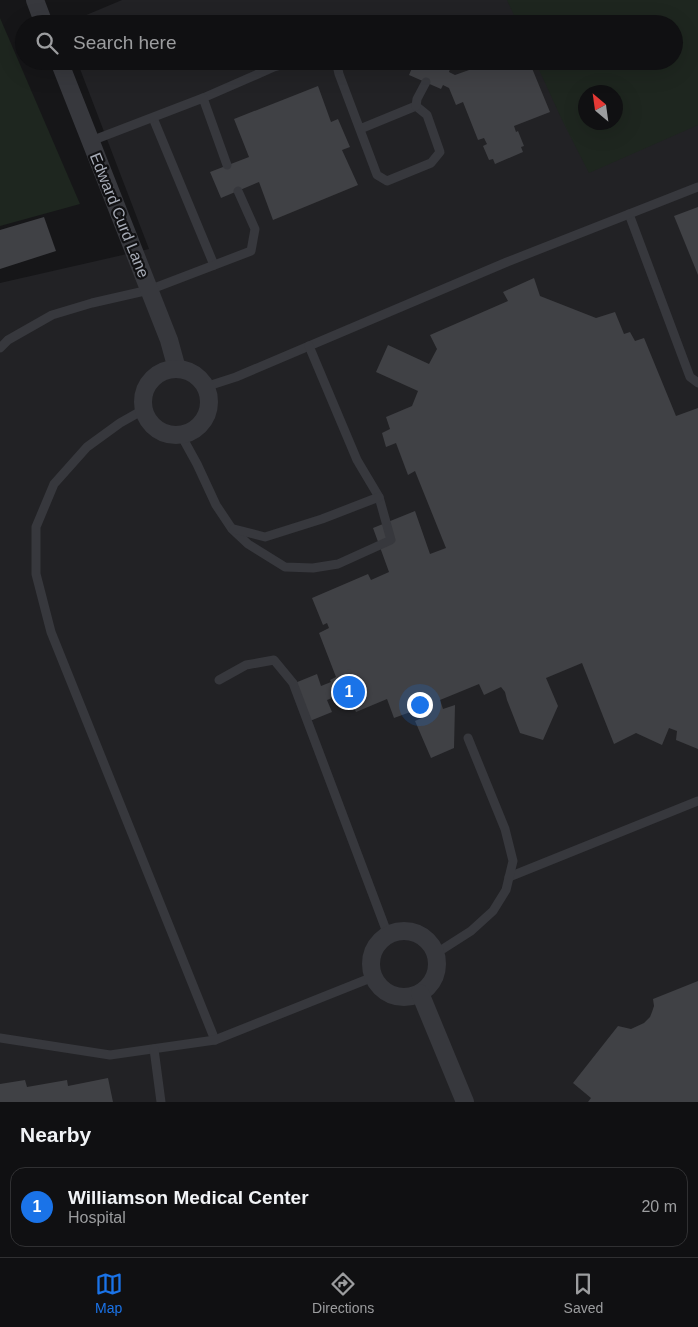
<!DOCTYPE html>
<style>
body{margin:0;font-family:Helvetica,sans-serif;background:#1e1e20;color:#f1f3f6}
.compass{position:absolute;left:578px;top:85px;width:45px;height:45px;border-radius:50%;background:#101012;box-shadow:0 5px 20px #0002;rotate:331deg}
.you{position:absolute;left:419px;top:704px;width:18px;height:18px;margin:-12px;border:4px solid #fff;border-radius:50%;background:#1a73e8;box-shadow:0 0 0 8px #1a73e833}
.badge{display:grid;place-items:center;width:32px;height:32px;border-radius:50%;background:#1a73e8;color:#fff;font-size:16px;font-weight:700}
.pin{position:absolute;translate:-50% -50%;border:2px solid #fff;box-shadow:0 1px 5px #0006}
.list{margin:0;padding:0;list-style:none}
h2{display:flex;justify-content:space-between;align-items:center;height:65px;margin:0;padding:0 20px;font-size:21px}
h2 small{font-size:16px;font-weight:400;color:#9c9d9f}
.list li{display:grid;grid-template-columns:32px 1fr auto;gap:15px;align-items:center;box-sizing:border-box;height:80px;margin:0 10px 10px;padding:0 10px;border:1px solid #303032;border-radius:15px}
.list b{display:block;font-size:19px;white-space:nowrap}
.list p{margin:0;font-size:16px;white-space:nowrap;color:#9c9d9f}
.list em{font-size:16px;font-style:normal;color:#9c9d9f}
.icon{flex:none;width:28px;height:28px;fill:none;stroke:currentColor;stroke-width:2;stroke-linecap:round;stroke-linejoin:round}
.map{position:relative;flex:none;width:698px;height:1102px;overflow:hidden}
.search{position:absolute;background:#101012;box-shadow:0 5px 20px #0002;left:15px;right:15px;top:15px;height:55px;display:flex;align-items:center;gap:12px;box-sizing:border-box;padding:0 18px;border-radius:28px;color:#9c9d9f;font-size:19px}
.sheet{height:155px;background:#101012}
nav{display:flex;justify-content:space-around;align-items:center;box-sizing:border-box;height:70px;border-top:1px solid #303032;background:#101012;font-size:14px;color:#9c9d9f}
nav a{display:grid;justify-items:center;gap:2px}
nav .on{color:#1a73e8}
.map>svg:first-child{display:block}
.built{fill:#222225}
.green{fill:#1e261f;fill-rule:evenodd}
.building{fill:#404145}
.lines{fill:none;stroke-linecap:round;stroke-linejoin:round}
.lane{stroke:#37383d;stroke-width:9}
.street{stroke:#37383d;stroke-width:18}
.labels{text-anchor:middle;stroke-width:4.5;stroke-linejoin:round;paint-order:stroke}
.street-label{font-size:16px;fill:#a8adb8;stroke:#111113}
</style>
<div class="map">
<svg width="698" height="1102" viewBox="0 0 698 1102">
<rect width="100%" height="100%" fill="#161618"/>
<g class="built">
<polygon points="122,0 525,0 535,24 65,24"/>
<polygon points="77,61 551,61 582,138 698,90 698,1102 0,1102 0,283 149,249"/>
</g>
<g class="green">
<path d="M507,0H698V125L589,173L563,122L535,61H674V24H518ZM586,92H616V122H586Z"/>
<polygon points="0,18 80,204 0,226"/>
</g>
<g class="building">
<polygon points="415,61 431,61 450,69 449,72 455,75 469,70 469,68 485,61 529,61 550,112 514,126 516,132 518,131 524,146 521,147 523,152 495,164 493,159 489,160 483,146 487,144 484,138 478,140 463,102 456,105 449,88 443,85 441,89 409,75"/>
<polygon points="318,86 331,122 338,119 350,147 342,150 358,185 273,220 259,182 221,198 210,172 249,157 234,119"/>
<polygon points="698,207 698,275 674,216"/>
<polygon points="44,217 56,251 0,269 0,230"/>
<polygon points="534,278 540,296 596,318 615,312 624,334 630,332 635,341 644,338 676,416 698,408 698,749 676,740 677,731 669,728 662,745 636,733 614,744 582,663 546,678 558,706 543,740 520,733 507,700 505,692 501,687 484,695 479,684 440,700 443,709 455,705 454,748 431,758 415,721 430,714 427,706 394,718 387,699 356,712 350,699 352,698 351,693 337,698 337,696 327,700 332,712 305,723 290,685 317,674 321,686 331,682 330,680 336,677 319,633 329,628 327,623 323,625 312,598 368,574 371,580 389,572 373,528 415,511 430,554 446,548 415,471 408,475 396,443 386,447 382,433 390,429 386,417 412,406 418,391 376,372 388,345 429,364 437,349 430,335 508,301 503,292"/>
<polygon points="698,981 698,1102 588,1102 591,1098 573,1083 618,1026 631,1029 644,1023 650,1017 652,1012 654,1006 653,999"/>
<polygon points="108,1078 113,1102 0,1102 0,1084 25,1080 27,1087 67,1080 68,1086"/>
</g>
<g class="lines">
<g class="lane">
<polyline points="331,61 337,65 339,74 377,175 387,181 431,163 440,152 427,115 416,106 360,129"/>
<polyline points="433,62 434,61"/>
<polyline points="203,98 274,67 295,61"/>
<polyline points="416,106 417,99 426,82"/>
<polyline points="153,118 214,265"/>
<polyline points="91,141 203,98 227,165"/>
<polyline points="629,214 690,377 698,383"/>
<polyline points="0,348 8,340 52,315 92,303 149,290 251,251 255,229 238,191"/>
<polyline points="205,387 236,377 507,262 698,187"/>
<polyline points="143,410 120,423 87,447 54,484 36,527 36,574 51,632 215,1040"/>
<polyline points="181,435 197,464 216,505 232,529 248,544 285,567 313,568 338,564 391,540 379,497 357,460 309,346"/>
<polyline points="234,529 265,537 322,519 379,497"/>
<polyline points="219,680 246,665 274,660 293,683 388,935"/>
<polyline points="509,877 698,801"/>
<polyline points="435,954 471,931 493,911 506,890 513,861 505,829 468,738"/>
<polyline points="0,1038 110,1055 215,1040 373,977"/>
<polyline points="154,1049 161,1102"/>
</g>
<g class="street">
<polyline points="35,0 44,24"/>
<polyline points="59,61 169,340 177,369"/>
<circle cx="176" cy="402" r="33"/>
<circle cx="404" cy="964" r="33"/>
<polyline points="420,993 465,1102"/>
</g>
</g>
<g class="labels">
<g class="street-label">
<text transform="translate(120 215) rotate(68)" y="6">Edward Curd Lane</text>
</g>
</g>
</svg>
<svg class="compass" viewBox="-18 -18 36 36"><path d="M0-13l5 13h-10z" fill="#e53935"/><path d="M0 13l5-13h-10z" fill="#9c9d9f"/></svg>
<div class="you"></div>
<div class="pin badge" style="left:349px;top:692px">1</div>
<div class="search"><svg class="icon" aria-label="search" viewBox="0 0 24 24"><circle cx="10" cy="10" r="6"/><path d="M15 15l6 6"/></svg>Search here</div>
</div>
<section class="sheet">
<h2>Nearby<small></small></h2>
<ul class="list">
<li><span class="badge">1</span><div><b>Williamson Medical Center</b><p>Hospital</p></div><em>20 m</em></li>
</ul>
</section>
<nav>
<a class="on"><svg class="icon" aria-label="map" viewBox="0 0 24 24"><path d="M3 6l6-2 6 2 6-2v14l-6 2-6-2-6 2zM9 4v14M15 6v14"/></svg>Map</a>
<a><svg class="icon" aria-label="directions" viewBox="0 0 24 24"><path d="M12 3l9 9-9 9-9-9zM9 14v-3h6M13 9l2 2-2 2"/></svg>Directions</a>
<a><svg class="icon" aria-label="saved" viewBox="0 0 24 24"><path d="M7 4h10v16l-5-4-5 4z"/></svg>Saved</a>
</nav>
